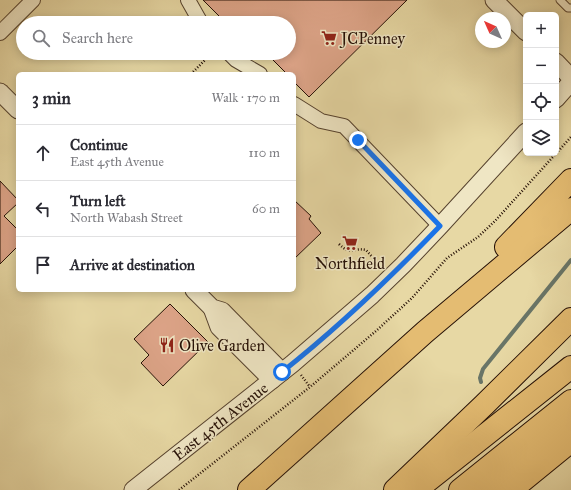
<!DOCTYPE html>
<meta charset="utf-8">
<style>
body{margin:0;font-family:"IM FELL Great Primer",serif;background:#f2f2f3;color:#2b2b33}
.controls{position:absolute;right:12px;top:12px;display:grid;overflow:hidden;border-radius:6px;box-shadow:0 2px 10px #0003}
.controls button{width:36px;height:36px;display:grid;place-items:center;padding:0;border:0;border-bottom:1px solid #e1e1e2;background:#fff;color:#2b2b33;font:20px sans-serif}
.compass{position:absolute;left:475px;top:12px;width:36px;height:36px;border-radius:50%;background:#fff;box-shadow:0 2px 10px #0003;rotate:315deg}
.stop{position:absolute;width:12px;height:12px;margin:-9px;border:3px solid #1a73e8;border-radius:50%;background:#fff}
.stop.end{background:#1a73e8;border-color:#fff;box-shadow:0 1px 4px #0008}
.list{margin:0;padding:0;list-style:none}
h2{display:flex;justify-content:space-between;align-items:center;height:52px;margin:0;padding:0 16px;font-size:17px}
h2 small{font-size:13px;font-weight:400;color:#7c7c81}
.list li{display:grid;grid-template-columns:26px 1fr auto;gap:12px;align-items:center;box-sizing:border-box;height:56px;padding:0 16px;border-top:1px solid #e1e1e2}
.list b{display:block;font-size:15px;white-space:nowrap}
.list p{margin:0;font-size:13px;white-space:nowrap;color:#7c7c81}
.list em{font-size:13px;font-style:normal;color:#7c7c81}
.icon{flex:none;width:22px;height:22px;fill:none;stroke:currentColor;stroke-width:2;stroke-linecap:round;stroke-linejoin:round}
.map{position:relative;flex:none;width:571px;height:490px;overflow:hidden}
.search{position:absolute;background:#fff;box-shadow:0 2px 10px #0003;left:16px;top:16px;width:280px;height:44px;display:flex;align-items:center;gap:10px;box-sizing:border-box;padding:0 14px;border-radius:22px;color:#7c7c81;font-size:15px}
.panel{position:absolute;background:#fff;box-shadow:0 2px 10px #0003;left:16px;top:72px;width:280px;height:220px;border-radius:6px}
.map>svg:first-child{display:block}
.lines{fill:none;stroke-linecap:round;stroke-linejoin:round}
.stream{stroke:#697567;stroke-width:4}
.building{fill:#dda488;stroke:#251006}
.service-casing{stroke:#56422e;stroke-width:9}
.minor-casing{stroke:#56422e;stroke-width:16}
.tertiary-casing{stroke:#56422e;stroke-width:19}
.motorway-casing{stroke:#251006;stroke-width:24}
.path{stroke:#251006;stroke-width:2.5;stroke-dasharray:1 2;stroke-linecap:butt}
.service{stroke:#efe6c4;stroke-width:7}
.minor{stroke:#efe6c4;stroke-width:14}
.tertiary{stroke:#efe6c4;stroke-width:17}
.motorway{stroke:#e4bc72;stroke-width:22}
.route{stroke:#1a73e8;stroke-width:5}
.labels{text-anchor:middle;stroke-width:3;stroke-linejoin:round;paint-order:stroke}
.poi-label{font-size:16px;fill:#251006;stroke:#efe6c4;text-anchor:start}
.street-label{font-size:16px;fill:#251006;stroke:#efe6c4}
</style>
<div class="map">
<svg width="571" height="490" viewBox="0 0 571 490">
<rect width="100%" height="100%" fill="#e7d8a4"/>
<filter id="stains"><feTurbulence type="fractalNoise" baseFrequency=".005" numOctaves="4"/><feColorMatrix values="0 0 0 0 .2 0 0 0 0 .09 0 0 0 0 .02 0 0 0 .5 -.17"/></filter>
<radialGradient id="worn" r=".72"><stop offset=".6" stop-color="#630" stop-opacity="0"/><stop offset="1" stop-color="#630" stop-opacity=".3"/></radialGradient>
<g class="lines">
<polyline class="stream" points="481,382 480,378 483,369 571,260"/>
</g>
<g class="building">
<polygon points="203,0 407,0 309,97 294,82 294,74 287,74 266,53 289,53 289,23 226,23"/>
<polygon points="0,181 18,200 18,203 4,216 18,230 18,246 0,264"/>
<polygon points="294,200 311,216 309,219 321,233 294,259"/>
<polygon points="170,304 208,342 163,386 141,363 149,355 134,339"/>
</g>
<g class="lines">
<defs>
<polyline id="service" points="560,0 568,8 571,8"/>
<g id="minor">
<polyline points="188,0 201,23"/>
<polyline points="0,33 33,0"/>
<polyline points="229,53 236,60 260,74"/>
<polyline points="294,104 321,121 344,126 440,226"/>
</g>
<g id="tertiary">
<polyline points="494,0 526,32"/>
<polyline points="556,62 571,78"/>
<polyline points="0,92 18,110"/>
<polyline points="556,99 571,82"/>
<polyline points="194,290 212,308 222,311 282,372"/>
<polyline points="212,308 219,327 272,380"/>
<polyline points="133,490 292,364 372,295 403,265 440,226 526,132"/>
</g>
<g id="motorway">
<polyline points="506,247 571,180"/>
<polyline points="249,490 425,332 571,209"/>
<polyline points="395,490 484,405 571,319"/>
<polyline points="416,490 571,367"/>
<polyline points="460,490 571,401"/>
<polyline points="485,490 571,422"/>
<polyline points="511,490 571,441"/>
</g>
</defs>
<use href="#service" class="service-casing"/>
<use href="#minor" class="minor-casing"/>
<use href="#tertiary" class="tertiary-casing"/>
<use href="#motorway" class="motorway-casing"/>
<g class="path">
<polyline points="191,74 212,53"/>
<path d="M339,244C351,256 352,247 366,250L374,259"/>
<polyline points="301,375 310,387"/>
<polyline points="179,490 310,387 376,331 412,298 447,258 478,237 495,221 571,137"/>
</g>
<use href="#service" class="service"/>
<use href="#minor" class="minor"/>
<use href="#tertiary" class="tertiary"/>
<use href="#motorway" class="motorway"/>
</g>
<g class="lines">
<path class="route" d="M282,372C339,327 390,278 440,226L358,140"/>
</g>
<defs>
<symbol id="supermarket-bare" viewBox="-9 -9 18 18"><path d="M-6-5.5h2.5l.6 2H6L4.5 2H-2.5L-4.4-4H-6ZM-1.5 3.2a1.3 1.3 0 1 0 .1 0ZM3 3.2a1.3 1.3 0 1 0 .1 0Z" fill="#8f2418" stroke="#efe6c4" stroke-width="2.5" paint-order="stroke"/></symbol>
<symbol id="restaurant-bare" viewBox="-9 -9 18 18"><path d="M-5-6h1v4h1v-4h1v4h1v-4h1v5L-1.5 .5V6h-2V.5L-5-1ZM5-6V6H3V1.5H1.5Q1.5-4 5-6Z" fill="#8f2418" stroke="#efe6c4" stroke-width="2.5" paint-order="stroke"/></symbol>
</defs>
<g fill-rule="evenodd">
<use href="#supermarket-bare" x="318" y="27" width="22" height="22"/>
<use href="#supermarket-bare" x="339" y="232" width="22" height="22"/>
<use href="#restaurant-bare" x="156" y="334" width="22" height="22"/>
</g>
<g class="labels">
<g class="poi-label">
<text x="341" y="44">JCPenney</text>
<text x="350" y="269" text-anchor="middle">Northfield</text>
<text x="179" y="351">Olive Garden</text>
</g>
<g class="street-label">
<text transform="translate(220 421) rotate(-38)" y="6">East 45th Avenue</text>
</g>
</g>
<rect width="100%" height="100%" filter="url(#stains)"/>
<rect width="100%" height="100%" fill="url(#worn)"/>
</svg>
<div class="controls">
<button>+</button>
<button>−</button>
<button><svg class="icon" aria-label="locate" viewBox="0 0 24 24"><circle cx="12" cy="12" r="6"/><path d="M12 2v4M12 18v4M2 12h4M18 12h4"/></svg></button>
<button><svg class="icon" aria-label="layers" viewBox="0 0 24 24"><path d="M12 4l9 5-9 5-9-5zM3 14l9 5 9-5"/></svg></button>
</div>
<svg class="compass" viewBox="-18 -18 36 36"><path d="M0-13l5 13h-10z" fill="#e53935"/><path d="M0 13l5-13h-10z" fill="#7c7c81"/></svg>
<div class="stop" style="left:282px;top:372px"></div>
<div class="stop end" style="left:358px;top:140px"></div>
<div class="search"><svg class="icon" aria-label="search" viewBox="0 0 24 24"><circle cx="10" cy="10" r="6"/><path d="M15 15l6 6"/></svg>Search here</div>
<section class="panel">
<h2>3 min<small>Walk · 170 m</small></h2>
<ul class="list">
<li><svg class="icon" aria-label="ahead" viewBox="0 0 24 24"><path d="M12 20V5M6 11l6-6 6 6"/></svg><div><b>Continue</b><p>East 45th Avenue</p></div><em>110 m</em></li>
<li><svg class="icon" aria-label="left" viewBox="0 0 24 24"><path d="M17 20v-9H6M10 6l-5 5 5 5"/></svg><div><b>Turn left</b><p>North Wabash Street</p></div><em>60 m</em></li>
<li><svg class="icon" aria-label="arrive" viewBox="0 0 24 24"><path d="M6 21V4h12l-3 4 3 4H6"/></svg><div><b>Arrive at destination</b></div></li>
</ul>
</section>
</div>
